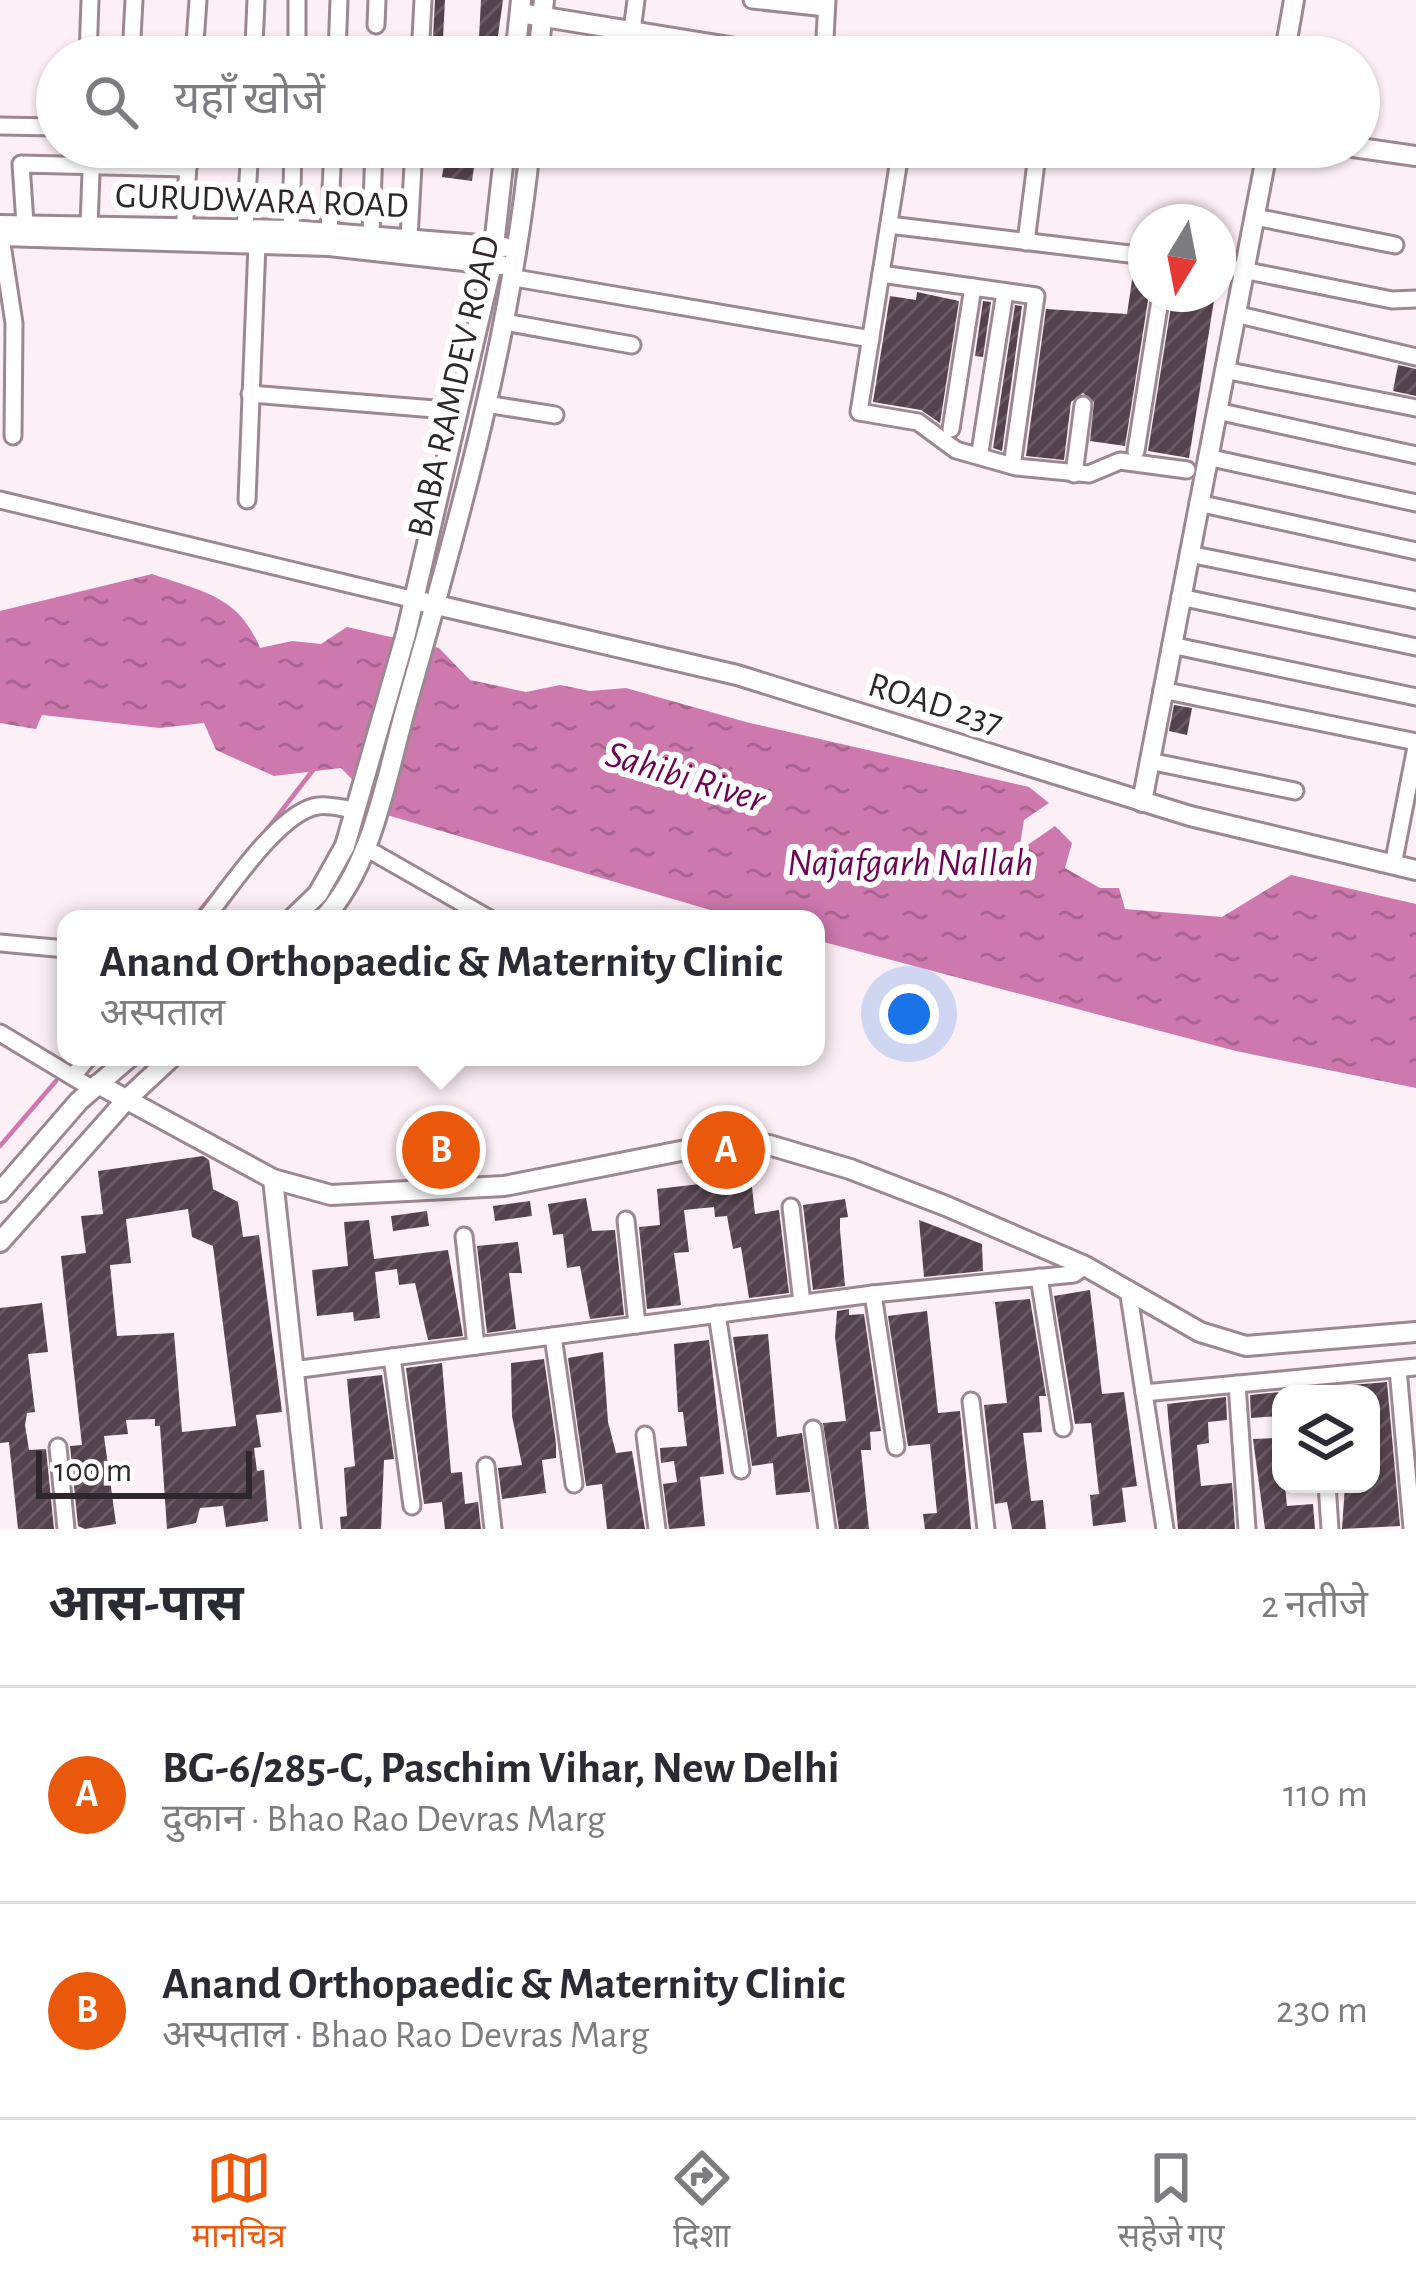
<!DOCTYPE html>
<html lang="hi">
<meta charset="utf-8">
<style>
body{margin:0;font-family:"Alegreya Sans","Noto Sans Devanagari",sans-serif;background:#f2f2f3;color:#2b2b33}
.controls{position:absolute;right:36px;bottom:36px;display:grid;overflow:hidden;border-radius:24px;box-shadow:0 3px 9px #0004}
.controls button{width:108px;height:108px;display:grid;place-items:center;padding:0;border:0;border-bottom:3px solid #e1e1e2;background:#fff;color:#2b2b33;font:60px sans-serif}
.compass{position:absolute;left:1128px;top:204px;width:108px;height:108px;border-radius:50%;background:#fff;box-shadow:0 3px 9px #0004;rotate:190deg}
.scale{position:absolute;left:36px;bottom:30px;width:216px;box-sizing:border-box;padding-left:12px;border:6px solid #2e262b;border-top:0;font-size:33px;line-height:42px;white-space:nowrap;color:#2e262b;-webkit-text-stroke:9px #fff;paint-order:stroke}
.you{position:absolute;left:909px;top:1014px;width:42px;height:42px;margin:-30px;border:9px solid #fff;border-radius:50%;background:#1a73e8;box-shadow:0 0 0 18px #1a73e833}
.badge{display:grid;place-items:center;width:78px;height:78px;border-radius:50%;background:#ea580c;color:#fff;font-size:39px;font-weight:700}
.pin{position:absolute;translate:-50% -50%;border:6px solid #fff;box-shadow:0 3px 12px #0006}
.popup{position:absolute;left:57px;top:910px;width:768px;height:156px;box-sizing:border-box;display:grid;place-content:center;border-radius:24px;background:#fff;filter:drop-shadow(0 3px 9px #0005);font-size:39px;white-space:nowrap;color:#7c7c81}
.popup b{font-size:45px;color:#2b2b33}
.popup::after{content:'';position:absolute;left:50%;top:100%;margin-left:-24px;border:24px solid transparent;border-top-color:#fff}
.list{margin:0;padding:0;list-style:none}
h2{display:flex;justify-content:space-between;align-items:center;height:156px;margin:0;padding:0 48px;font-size:51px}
h2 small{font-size:39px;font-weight:400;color:#7c7c81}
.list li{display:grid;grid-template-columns:78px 1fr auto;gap:36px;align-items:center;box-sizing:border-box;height:216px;padding:0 48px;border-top:3px solid #e1e1e2}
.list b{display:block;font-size:45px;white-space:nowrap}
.list p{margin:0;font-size:39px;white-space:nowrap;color:#7c7c81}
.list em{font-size:39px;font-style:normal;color:#7c7c81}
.icon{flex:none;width:66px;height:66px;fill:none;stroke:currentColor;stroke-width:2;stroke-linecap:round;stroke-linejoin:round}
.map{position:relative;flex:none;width:1416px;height:1529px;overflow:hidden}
.search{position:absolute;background:#fff;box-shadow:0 3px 9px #0004;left:36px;right:36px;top:36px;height:132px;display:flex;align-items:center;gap:30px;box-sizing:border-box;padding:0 42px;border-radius:66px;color:#7c7c81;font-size:45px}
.sheet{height:588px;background:#fff}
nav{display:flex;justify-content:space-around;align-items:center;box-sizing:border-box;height:168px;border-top:3px solid #e1e1e2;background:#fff;font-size:33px;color:#7c7c81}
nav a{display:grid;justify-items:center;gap:6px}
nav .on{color:#ea580c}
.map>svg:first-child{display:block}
.water{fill:url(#water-ripples)}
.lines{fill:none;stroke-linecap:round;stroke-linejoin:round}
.stream{stroke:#ce79ae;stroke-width:4.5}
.building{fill:url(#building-hatch);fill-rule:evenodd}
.minor-casing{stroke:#9c8893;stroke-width:21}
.tertiary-casing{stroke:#9c8893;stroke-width:24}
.minor{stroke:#fff;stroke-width:15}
.tertiary{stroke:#fff;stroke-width:18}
.labels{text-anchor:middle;stroke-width:12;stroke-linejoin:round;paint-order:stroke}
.street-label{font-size:36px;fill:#2e262b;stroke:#fff}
.water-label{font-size:39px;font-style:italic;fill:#6f0153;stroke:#fff}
</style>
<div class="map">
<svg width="1416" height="1529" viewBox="0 0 1416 1529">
<defs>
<pattern id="water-ripples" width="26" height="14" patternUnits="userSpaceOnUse" patternTransform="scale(3)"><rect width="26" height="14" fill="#ce79ae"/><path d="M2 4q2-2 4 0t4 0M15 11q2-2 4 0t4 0" fill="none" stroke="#a8638e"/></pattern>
<pattern id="building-hatch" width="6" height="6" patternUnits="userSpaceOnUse" patternTransform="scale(3)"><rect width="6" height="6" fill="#54424c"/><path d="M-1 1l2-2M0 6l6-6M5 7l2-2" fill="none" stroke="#6a5b63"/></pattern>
</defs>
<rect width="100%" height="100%" fill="#fceff6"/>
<path class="water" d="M152,574C203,592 238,595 260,648L292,641L321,644L347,627L439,648L470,680L526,692L560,685L590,691L626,688L746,722L1029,787L1049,803L1024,820L1019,851L1055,826L1072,843L1065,868L1100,888H1119L1125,909L1222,917L1291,875L1416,904V1088L1236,1051L816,940V919H741L387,815L341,768L274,776L216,750L204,723L160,728L42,715L36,729L0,723V611Z"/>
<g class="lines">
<g class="stream">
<polyline points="262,836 317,765"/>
<polyline points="193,919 227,877"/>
<polyline points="72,1063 77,1057"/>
<polyline points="0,1146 56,1081"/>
</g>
</g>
<g class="building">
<polygon points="435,0 445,0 442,57 432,57"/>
<polygon points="481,0 503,0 495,57 478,57"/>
<polygon points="446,147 477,147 472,181 442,177"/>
<polygon points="1134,267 1146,268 1149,294 1125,446 1090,441 1094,402 1083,393 1071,402 1064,460 1026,456 1046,309 1127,314"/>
<polygon points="917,292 959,301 940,423 921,410 873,402 890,296 916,300"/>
<polygon points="1173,294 1215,294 1189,458 1148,451"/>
<polygon points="983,301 991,302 983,357 975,356"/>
<polygon points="1015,305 1022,306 1002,451 993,448"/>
<polygon points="1398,365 1416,369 1416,396 1393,391"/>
<polygon points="1174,705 1192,708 1187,735 1169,731"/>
<polygon points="436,1130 457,1134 448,1170 427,1166"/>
<path d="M203,1156L209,1160L213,1189L238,1202L243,1237L259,1235L282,1412L256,1415L261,1447L254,1448L257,1471L264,1470L268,1521L226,1527L223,1506L200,1508L196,1523L167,1529L160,1426H155V1419L126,1420L128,1434L104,1436L116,1524L85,1529L78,1526L70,1446L82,1445L61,1256L86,1253L81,1216L103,1214L98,1171ZM188,1209L192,1237L213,1246L236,1426L182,1432L174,1333L117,1336L110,1265L131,1263L126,1219Z"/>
<polygon points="751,1178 755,1214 779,1210 789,1293 749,1298 741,1247 733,1249 727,1216 715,1217 714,1207 684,1210 689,1252 674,1253 681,1305 647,1309 639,1227 660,1225 657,1189"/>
<polygon points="586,1198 592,1231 615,1230 624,1315 590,1319 580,1266 567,1268 563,1234 553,1235 548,1204"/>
<polygon points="845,1199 848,1217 840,1218 840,1230 845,1286 813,1290 803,1205"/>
<polygon points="530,1201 532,1216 495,1221 493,1206"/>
<polygon points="427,1211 429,1226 393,1231 391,1216"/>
<polygon points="369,1220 374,1259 448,1250 463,1336 428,1340 415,1283 399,1285 397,1269 375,1272 380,1318 354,1321 353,1312 317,1316 312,1270 348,1266 344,1222"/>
<polygon points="919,1220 982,1244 983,1271 924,1277"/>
<polygon points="518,1242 522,1273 509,1273 516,1329 487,1333 477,1246"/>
<polygon points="1090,1290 1102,1394 1124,1392 1137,1486 1122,1488 1126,1522 1093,1526 1090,1495 1099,1494 1091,1423 1075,1424 1054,1296"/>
<polygon points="1030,1299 1046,1396 1039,1396 1042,1432 1023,1433 1031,1501 1043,1500 1046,1529 1012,1529 1007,1502 995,1504 984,1405 1007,1403 995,1302"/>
<polygon points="42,1303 48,1352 28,1354 35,1412 27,1413 25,1425 29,1450 46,1449 54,1529 18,1529 9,1442 0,1443 0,1308"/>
<polygon points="849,1309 849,1315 864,1314 881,1431 870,1432 871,1450 861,1450 869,1529 839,1529 823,1423 846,1421 835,1337 837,1311"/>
<polygon points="927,1311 938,1413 960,1411 971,1529 925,1529 923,1514 937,1513 930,1444 908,1446 888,1316"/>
<polygon points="768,1334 777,1437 802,1433 810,1492 776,1495 773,1463 752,1466 733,1337"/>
<polygon points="709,1340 724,1474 700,1477 705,1526 669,1529 663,1484 677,1482 674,1461 661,1463 660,1448 687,1446 683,1412 678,1412 674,1344"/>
<polygon points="603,1352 608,1422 616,1453 632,1451 645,1529 607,1529 602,1484 586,1486 568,1358"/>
<polygon points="544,1359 556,1443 556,1458 542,1460 546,1493 502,1499 498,1468 522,1465 512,1416 511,1363"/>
<polygon points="442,1363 451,1473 462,1472 465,1504 478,1502 481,1529 445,1529 442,1502 424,1504 406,1368"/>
<polygon points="382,1375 394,1459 384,1460 381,1529 341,1529 340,1517 347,1516 344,1468 355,1466 347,1379"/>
<polygon points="1387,1382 1400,1526 1342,1529 1345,1485 1374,1484 1371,1394 1329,1394 1328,1387"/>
<polygon points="1281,1392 1281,1416 1251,1418 1250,1395"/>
<polygon points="1226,1397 1227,1420 1208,1422 1209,1443 1197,1445 1201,1486 1232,1483 1235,1529 1178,1529 1167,1404"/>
<polygon points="1280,1438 1287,1506 1313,1504 1315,1529 1265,1529 1253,1439"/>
</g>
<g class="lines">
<defs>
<g id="minor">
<polyline points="752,0 826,8"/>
<polyline points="376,25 377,0"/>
<polyline points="632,31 636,0"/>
<polyline points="254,46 256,0"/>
<polyline points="297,46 297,0"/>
<polyline points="337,54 339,0"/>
<polyline points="88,57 90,0"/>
<polyline points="131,57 134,0"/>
<polyline points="194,57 198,0"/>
<polyline points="420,57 423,0"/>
<polyline points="824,57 827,0"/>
<polyline points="0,126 57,127"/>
<polyline points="901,147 859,412 918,422 956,450 1016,467 1089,474 1120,461 1187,470"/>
<polyline points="1255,217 1395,245"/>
<polyline points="25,224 21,164 188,168"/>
<polyline points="89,225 92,147"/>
<polyline points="889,225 1146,256"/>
<polyline points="245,229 250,147"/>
<polyline points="291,230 293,147"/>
<polyline points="0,231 14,323 13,436"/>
<polyline points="329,232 333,147"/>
<polyline points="184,234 189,147"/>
<polyline points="371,234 374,147"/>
<polyline points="409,238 414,147"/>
<polyline points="1026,242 1038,147"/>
<polyline points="1218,265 1392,300 1416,299"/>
<polyline points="881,274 1036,296 1013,459"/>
<polyline points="515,278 871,339"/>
<polyline points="1235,314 1416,357"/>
<polyline points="504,322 632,345"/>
<polyline points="1224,370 1416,408"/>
<polyline points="250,394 459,411"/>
<polyline points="486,404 555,415"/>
<polyline points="1217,411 1416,455"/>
<polyline points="951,429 973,287"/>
<polyline points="1136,451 1161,294"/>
<polyline points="980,452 1005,292"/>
<polyline points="1207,457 1416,503"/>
<polyline points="1074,474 1083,405"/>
<polyline points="0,500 415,600"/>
<polyline points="247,500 257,244"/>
<polyline points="1198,503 1416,551"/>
<polyline points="1189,554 1416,600"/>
<polyline points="1180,597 1416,647"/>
<polyline points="1171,645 1416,697"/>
<polyline points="1162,690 1416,742"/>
<polyline points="1149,761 1295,791"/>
<polyline points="364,847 490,919"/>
<polyline points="1393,865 1416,747"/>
<path d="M205,919C229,889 280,811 318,806C329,804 345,809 356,810"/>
<polyline points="0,943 66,949"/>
<polyline points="0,1033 93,1089"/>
<polyline points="73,1076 89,1057"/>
<polyline points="791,1207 802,1303"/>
<polyline points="626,1220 637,1325"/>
<polyline points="464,1236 476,1346"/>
<polyline points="1039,1277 1063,1428"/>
<polyline points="1128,1289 1165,1529"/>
<polyline points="873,1294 896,1447"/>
<polyline points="717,1314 741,1470"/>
<polyline points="553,1336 574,1484"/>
<polyline points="392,1357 412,1506"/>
<polyline points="1398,1369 1412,1528"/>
<polyline points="293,1370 873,1294 1074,1274 1085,1266"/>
<polyline points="1237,1384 1247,1529"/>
<polyline points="1144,1393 1416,1367"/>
<polyline points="971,1401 986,1529"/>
<polyline points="813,1429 827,1529"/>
<polyline points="645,1435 657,1529"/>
<polyline points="58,1447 66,1529"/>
<polyline points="486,1466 493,1529"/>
<polyline points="1327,1484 1330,1529"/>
</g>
<g id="tertiary">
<polyline points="520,13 790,57"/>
<polyline points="515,57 521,0"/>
<polyline points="538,57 544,0"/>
<polyline points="1284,57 1294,0"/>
<polyline points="1353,147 1416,156"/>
<polyline points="0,225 291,230 504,247"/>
<polyline points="2,236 329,246 501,265"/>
<polyline points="415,600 737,675 1190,816 1416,870"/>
<polyline points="1142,802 1268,147"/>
<polyline points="292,919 318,894 345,846 406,634 492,264 505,147"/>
<path d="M323,919C375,863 387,771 408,700C460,518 511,335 530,147"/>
<polyline points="98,1084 273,1179 331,1195 504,1186 726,1142 769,1145 850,1169 946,1206 1085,1266 1200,1332 1246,1346 1416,1332"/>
<polyline points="273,1179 311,1529"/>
<polyline points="0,1192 79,1101 130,1057"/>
<polyline points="0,1242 127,1099 172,1057"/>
</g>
</defs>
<use href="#minor" class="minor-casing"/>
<use href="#tertiary" class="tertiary-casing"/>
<use href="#minor" class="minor"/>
<use href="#tertiary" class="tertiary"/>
</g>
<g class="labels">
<g class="street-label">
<text transform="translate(262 199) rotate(2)" y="13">GURUDWARA ROAD</text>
<text transform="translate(452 386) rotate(-77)" y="13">BABA RAMDEV ROAD</text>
<text transform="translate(936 702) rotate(17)" y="13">ROAD 237</text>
</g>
<g class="water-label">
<text transform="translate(686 775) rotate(17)" y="14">Sahibi River</text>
<text x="910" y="875">Najafgarh Nallah</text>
</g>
</g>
</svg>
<div class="controls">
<button><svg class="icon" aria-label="layers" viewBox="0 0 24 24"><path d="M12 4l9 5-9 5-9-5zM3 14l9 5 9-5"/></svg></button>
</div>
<svg class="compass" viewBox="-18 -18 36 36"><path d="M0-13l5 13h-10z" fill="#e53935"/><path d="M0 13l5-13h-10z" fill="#7c7c81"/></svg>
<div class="scale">100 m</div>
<div class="you"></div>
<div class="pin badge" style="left:726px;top:1150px">A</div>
<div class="pin badge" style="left:441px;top:1150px">B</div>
<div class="popup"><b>Anand Orthopaedic &amp; Maternity Clinic</b>अस्पताल</div>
<div class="search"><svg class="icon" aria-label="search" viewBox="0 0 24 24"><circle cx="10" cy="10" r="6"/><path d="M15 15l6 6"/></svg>यहाँ खोजें</div>
</div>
<section class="sheet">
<h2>आस-पास<small>2 नतीजे</small></h2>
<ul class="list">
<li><span class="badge">A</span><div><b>BG-6/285-C, Paschim Vihar, New Delhi</b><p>दुकान · Bhao Rao Devras Marg</p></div><em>110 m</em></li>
<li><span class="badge">B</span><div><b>Anand Orthopaedic &amp; Maternity Clinic</b><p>अस्पताल · Bhao Rao Devras Marg</p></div><em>230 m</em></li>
</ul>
</section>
<nav>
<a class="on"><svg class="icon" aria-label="map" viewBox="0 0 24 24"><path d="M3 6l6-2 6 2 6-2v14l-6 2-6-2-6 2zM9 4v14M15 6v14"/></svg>मानचित्र</a>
<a><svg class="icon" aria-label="directions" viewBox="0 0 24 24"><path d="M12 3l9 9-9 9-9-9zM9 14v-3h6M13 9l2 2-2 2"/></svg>दिशा</a>
<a><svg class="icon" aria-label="saved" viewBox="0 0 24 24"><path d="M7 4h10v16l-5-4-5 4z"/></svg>सहेजे गए</a>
</nav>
